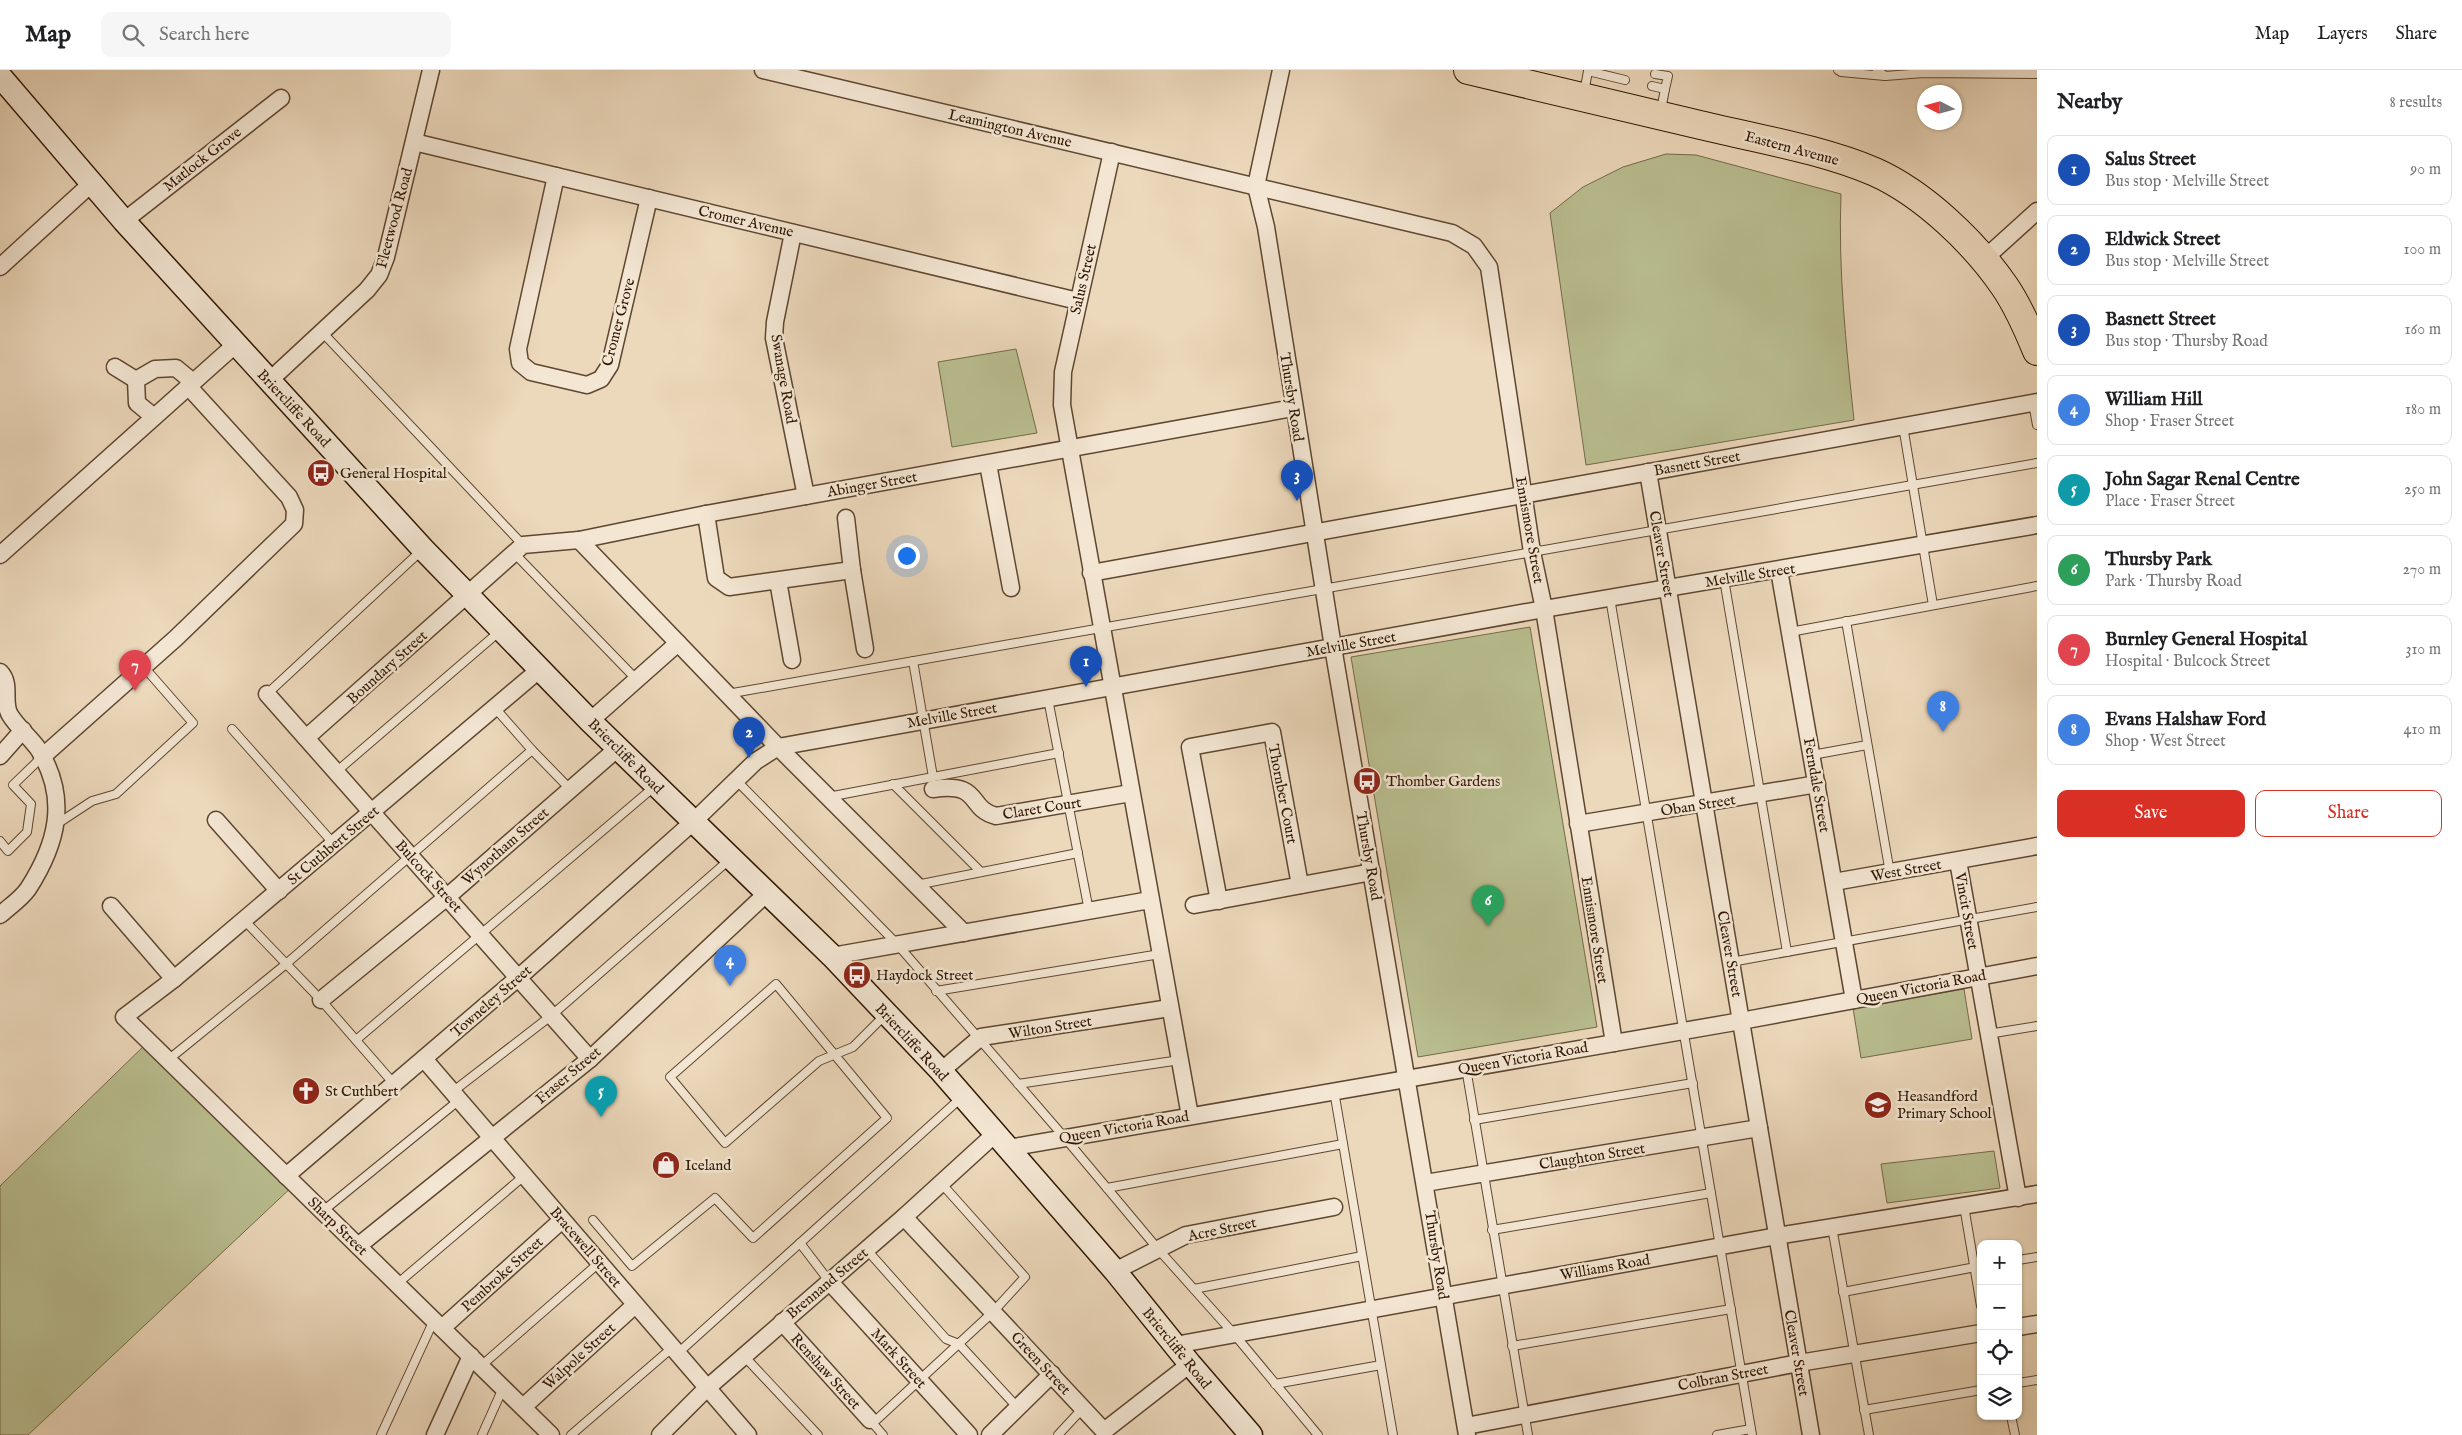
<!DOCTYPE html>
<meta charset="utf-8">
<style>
body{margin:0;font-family:"IM FELL English",serif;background:#f6f6f6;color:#202124}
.controls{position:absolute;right:15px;bottom:15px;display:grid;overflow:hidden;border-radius:10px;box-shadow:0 1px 4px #0004}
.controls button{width:45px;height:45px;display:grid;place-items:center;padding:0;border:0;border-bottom:1px solid #e0e0e0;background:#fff;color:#202124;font:25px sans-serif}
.compass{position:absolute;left:1917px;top:15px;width:45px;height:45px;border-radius:50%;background:#fff;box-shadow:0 1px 4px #0004;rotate:276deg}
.you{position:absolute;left:906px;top:485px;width:18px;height:18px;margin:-12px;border:4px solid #fff;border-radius:50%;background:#1a73e8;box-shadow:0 0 0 8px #1a73e833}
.badge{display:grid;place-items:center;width:32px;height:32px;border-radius:50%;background:#d93025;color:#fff;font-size:16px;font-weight:700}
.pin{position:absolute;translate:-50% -41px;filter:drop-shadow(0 1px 2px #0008)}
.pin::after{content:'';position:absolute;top:26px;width:18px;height:15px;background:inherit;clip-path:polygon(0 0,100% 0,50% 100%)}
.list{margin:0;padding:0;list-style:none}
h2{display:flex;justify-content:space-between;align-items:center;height:65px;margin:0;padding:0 20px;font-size:21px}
h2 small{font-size:16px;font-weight:400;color:#757577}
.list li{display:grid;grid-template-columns:32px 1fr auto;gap:15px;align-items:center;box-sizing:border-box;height:70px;margin:0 10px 10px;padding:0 10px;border:1px solid #e0e0e0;border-radius:10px}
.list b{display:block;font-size:19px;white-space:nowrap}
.list p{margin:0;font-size:16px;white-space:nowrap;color:#757577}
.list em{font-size:16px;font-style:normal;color:#757577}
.actions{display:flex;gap:10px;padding:15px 20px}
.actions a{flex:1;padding:11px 0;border:1px solid #d93025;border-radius:10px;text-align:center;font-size:18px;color:#d93025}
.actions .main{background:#d93025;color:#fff}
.icon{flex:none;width:28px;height:28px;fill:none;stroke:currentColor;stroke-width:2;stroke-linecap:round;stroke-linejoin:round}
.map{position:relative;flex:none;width:2037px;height:1365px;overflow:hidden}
header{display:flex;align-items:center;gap:30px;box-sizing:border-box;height:70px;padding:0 25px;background:#fff;border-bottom:1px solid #e0e0e0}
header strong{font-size:24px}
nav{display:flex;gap:28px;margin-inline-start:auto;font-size:18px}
.search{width:350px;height:45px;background:#f6f6f6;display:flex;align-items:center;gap:12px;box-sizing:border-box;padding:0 18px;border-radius:10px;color:#757577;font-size:19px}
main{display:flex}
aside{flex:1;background:#fff}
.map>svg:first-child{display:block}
.green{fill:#b9be90;stroke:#746a49}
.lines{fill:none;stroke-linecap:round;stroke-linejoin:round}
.lane-casing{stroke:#5f4630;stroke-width:10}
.street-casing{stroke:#5f4630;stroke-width:19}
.secondary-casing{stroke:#301602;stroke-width:25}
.highway-casing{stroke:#301602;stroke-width:30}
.lane{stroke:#f3e6d3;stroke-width:8}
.street{stroke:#f3e6d3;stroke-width:16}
.secondary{stroke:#f3e6d3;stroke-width:22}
.highway{stroke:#ecd8bb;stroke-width:28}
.labels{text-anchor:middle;stroke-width:5;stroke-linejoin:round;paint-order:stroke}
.street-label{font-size:15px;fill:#301602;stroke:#f3e6d3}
.poi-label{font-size:15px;fill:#301602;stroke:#f3e6d3;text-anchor:start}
</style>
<header>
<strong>Map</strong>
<div class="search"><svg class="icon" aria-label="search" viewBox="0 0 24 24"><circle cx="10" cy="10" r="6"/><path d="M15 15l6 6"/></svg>Search here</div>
<nav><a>Map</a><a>Layers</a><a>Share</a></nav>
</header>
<main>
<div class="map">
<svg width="2037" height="1365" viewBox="0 0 2037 1365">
<rect width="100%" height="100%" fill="#ecd8bb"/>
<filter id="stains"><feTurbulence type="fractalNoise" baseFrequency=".004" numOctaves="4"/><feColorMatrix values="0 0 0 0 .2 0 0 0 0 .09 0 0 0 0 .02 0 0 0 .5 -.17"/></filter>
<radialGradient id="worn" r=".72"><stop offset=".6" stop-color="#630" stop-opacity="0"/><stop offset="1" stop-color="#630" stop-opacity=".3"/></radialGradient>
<g class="green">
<path d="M1666,84L1696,85L1841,124C1838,200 1846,275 1854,350L1586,395L1550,143L1583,117L1623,97Z"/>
<polygon points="1016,279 1037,363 952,377 938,292"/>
<polygon points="1530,557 1597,957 1418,987 1351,587"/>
<polygon points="1964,919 1972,969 1861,988 1853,938"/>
<polygon points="149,971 295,1114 28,1365 0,1365 0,1116"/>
<polygon points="1994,1081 2000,1118 1887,1133 1881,1094"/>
</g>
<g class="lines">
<defs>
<g id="lane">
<polyline points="1838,0 1841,2 1885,6"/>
<polyline points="1877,0 1885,6 1924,3 2037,4"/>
<polyline points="1655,4 1668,6 1665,19"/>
<polyline points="1652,16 1665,19 1661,40"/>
<polyline points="1584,23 1588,1 1625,10"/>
<polyline points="322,262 523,475"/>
<polyline points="2033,333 2037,355"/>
<polyline points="1903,356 1933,535"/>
<polyline points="514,483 636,609"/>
<polyline points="1724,509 1787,882"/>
<polyline points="1610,528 1752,1365"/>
<polyline points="1846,551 1890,803"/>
<polyline points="1790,562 2037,516"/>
<polyline points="913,591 933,707"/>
<polyline points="267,624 422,480"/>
<polyline points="727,624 2037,393"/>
<polyline points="1048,629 1089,841"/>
<polyline points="232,659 334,774"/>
<polyline points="532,680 570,719"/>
<polyline points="1812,685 1867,675"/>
<polyline points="336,702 500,561"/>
<polyline points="735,709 897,874 1065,1068 1158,1179 1234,1264 1318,1365"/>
<polyline points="893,714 981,802"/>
<polyline points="828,727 1059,683"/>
<polyline points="57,754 92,731 116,724 193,653 144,597"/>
<polyline points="0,771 8,781 27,762 31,734 13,715 42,687"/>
<polyline points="916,815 1078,783"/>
<polyline points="244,850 321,930 395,1015"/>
<polyline points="1731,892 2037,837"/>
<polyline points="936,921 1160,884"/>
<polyline points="1988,964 2037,956"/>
<polyline points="356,970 654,717"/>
<polyline points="168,990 286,894 532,680 495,638"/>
<polyline points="1466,998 1528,1365"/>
<polyline points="1018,1014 1180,990"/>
<polyline points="1334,1021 1393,1365"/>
<polyline points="451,1023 552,945 729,790"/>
<polyline points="1474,1050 1693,1013"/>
<polyline points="1107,1118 1343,1074"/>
<polyline points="1964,1136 1981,1236"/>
<polyline points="323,1141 458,1031"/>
<polyline points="593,1150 632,1196 715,1128 753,1168 887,1048 776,914 670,1007 725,1073 819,991 853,977 885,945"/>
<polyline points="1832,1157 1869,1365"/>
<polyline points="1492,1160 1711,1123"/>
<polyline points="800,1173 829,1211"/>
<polyline points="867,1180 946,1269 959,1274 1018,1338"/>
<polyline points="2018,1190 2037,1187"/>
<polyline points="397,1214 524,1106"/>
<polyline points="1194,1219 1362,1186"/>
<polyline points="1843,1222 1981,1196"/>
<polyline points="1512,1276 1731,1239"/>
<polyline points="678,1283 962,1027"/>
<polyline points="744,1286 818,1365"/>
<polyline points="481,1296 600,1192"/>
<polyline points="2018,1313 2037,1310"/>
<polyline points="1275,1314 1381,1295"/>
<polyline points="1864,1340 1981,1320"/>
<polyline points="2011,1346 2015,1365"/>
<polyline points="870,1350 883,1365"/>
<polyline points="873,1353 993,1242 1025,1207 941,1113"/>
<polyline points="381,1365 434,1250"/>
<polyline points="482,1365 503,1318"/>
<polyline points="571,1365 673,1277"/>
<polyline points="1058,1365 1083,1338"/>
<polyline points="1717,1365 1751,1359"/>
</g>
<g id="street">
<polyline points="763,0 1452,163 1474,176 1489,197 1532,482 1544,539 1614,973"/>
<polyline points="1281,0 1256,116 1266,157 1333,577 1467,1365"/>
<polyline points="414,72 1078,231"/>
<polyline points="1112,82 1063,302 1062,335 1190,1046"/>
<polyline points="556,106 518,279 520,293 531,302 587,315 601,309 610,295 649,128"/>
<polyline points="124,151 281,28"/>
<polyline points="793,163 775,252 774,268 806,426"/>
<polyline points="1984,189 2037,141"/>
<polyline points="0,197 92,113"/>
<polyline points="115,297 136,310"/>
<polyline points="269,311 367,220 379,205 386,187 431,0"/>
<polyline points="154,347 137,333 136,310 155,299 176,298 193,312"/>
<polyline points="988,394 1011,518"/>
<polyline points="1648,402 1811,1365"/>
<polyline points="706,444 716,508 729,517 852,500 846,448"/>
<polyline points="579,470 778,677 964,863"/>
<polyline points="0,485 236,274"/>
<polyline points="852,500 865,579"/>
<polyline points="1779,500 1854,930"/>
<polyline points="1091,503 2037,332"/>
<polyline points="778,511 792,590"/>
<polyline points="539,600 174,909 124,947 551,1365"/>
<path d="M0,602C12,614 2,632 10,645C18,658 31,668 39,680C69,729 57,774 28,819C21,829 9,837 0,845"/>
<polyline points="267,624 590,989"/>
<polyline points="590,651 678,573"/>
<polyline points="306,668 523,475 579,470 706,444 1293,338"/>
<polyline points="0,686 23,660"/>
<polyline points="42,687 176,568 294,454 295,440 289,427 188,316"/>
<path d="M933,719C983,712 966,738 996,746L1131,723"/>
<polyline points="216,750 279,821"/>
<polyline points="1578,754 1817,714"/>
<polyline points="1958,791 2018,1128"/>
<polyline points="1834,812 2037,776"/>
<polyline points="1219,831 1190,677 1272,662 1300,815"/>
<polyline points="1194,835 1372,802"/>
<polyline points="111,836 174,909"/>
<polyline points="832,886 1150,830"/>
<polyline points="321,930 447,827 618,678"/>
<polyline points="424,989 748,1365"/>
<polyline points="941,1001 981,967 1170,938"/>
<polyline points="1008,1078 1741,951 2037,896"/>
<polyline points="286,1106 518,908 693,752 756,691 778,677 1544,539 2037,455"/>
<polyline points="1425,1113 1759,1058"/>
<polyline points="904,1147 1104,1361 1190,1294"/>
<polyline points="358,1176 590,989 767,823"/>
<polyline points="1115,1201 1186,1165 1334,1137"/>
<polyline points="829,1211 969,1365"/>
<polyline points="782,1252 870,1350"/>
<polyline points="2018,1257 2037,1254"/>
<polyline points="442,1258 562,1150"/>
<polyline points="1175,1275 1777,1166 2037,1124"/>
<polyline points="523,1337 635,1235"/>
<polyline points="1466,1356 1799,1293 1981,1263"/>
<polyline points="435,1365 471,1286"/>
<polyline points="660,1365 706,1319 904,1147 995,1064"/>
<polyline points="990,1365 1052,1304"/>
</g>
<polyline id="secondary" points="0,6 124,151 423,479 590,651 832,886 941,1001 1115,1201 1190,1294 1251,1365"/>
<path id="highway" d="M1468,0C1544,18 1620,36 1696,54C1753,68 1822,79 1875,102C1924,124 1975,173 2005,217C2018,236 2028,259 2037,281"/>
</defs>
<use href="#lane" class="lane-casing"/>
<use href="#street" class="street-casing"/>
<use href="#secondary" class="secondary-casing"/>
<use href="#highway" class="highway-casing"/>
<use href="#lane" class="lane"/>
<use href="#street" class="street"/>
<use href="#secondary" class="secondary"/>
<use href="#highway" class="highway"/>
</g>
<defs>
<symbol id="bus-disc" viewBox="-11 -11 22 22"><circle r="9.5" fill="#8f2418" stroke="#f3e6d3"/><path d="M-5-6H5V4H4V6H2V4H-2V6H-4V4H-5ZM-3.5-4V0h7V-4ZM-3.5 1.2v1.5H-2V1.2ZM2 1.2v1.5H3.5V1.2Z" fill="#fff"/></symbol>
<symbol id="church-disc" viewBox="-11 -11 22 22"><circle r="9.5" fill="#8f2418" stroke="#f3e6d3"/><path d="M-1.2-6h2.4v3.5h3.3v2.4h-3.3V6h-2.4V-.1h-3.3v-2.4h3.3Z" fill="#fff"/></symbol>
<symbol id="school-disc" viewBox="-11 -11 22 22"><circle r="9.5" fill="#8f2418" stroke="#f3e6d3"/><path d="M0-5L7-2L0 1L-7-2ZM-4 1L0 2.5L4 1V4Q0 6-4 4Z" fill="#fff"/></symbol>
<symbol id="shop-disc" viewBox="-11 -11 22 22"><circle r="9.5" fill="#8f2418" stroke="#f3e6d3"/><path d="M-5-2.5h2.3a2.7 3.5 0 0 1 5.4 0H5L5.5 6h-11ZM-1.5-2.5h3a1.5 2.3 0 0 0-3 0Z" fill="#fff"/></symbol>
</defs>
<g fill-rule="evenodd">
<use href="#bus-disc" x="305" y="387" width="32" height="32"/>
<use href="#bus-disc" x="1351" y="695" width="32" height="32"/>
<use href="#bus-disc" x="841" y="889" width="32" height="32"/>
<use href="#church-disc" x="290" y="1005" width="32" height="32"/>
<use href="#school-disc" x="1862" y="1019" width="32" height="32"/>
<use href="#shop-disc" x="650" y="1079" width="32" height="32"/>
</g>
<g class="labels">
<g class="street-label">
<text transform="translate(1010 58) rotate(13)" y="5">Leamington Avenue</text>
<text transform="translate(1792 78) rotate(15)" y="5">Eastern Avenue</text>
<text transform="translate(202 89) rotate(-38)" y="5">Matlock Grove</text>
<text transform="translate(394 148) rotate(-75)" y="5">Fleetwood Road</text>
<text transform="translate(746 151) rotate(13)" y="5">Cromer Avenue</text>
<text transform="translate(1083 209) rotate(-77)" y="5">Salus Street</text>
<text transform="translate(618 252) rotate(-75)" y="5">Cromer Grove</text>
<text transform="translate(784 309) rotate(80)" y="5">Swanage Road</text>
<text transform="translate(1292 327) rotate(81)" y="5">Thursby Road</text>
<text transform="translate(294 338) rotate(47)" y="5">Briercliffe Road</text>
<text transform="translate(1697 393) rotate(-10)" y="5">Basnett Street</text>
<text transform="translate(872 414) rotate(-10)" y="5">Abinger Street</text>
<text transform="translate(1530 460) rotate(80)" y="5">Ennismore Street</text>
<text transform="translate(1662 484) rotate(80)" y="5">Cleaver Street</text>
<text transform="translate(1750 505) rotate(-9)" y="5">Melville Street</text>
<text transform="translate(1351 574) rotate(-10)" y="5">Melville Street</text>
<text transform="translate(387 597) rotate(-42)" y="5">Boundary Street</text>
<text transform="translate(952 645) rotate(-10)" y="5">Melville Street</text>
<text transform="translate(626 686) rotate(45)" y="5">Briercliffe Road</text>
<text transform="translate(1817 715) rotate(80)" y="5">Ferndale Street</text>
<text transform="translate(1283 724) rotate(79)" y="5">Thornber Court</text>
<text transform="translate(1698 735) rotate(-9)" y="5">Oban Street</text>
<text transform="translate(1042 738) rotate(-9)" y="5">Claret Court</text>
<text transform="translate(333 775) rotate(-40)" y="5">St Cuthbert Street</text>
<text transform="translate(505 776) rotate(-41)" y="5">Wynotham Street</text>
<text transform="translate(1369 786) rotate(80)" y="5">Thursby Road</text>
<text transform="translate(1906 800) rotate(-10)" y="5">West Street</text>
<text transform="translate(429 806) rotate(48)" y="5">Bulcock Street</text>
<text transform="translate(1967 841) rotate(80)" y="5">Vincit Street</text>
<text transform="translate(1595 860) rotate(81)" y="5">Ennismore Street</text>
<text transform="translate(1730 884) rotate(80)" y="5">Cleaver Street</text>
<text transform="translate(1921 917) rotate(-11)" y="5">Queen Victoria Road</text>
<text transform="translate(491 931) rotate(-41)" y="5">Towneley Street</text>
<text transform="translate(1050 957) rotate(-9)" y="5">Wilton Street</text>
<text transform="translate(912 972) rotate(47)" y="5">Briercliffe Road</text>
<text transform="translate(1523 988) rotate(-10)" y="5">Queen Victoria Road</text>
<text transform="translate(568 1005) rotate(-40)" y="5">Fraser Street</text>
<text transform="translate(1124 1057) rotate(-10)" y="5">Queen Victoria Road</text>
<text transform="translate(1592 1086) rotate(-9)" y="5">Claughton Street</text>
<text transform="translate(338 1156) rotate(44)" y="5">Sharp Street</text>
<text transform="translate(1222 1159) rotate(-12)" y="5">Acre Street</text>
<text transform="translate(586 1177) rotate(49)" y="5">Bracewell Street</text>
<text transform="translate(1437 1185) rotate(81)" y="5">Thursby Road</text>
<text transform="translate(1605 1197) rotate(-10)" y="5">Williams Road</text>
<text transform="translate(502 1204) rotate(-42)" y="5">Pembroke Street</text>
<text transform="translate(827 1213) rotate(-40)" y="5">Brennand Street</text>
<text transform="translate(1177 1278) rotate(51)" y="5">Briercliffe Road</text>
<text transform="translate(1797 1283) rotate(80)" y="5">Cleaver Street</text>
<text transform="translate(579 1286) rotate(-42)" y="5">Walpole Street</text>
<text transform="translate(899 1288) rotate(48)" y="5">Mark Street</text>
<text transform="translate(1041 1293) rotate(47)" y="5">Green Street</text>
<text transform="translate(826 1301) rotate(48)" y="5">Renshaw Street</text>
<text transform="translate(1723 1307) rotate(-11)" y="5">Colbran Street</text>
</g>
<g class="poi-label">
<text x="340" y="408">General Hospital</text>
<text x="1386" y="716">Thomber Gardens</text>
<text x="876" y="910">Haydock Street</text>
<text x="325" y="1026">St Cuthbert</text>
<text x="1897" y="1031">Heasandford<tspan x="1897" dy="17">Primary School</tspan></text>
<text x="685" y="1100">Iceland</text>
</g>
</g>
<rect width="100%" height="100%" filter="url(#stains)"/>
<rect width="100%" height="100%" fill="url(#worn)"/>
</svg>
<div class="controls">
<button>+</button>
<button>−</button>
<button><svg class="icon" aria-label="locate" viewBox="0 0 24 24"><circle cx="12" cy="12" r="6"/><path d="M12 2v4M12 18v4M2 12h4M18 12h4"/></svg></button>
<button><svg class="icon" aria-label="layers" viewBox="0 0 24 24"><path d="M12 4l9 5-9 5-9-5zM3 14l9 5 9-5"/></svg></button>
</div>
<svg class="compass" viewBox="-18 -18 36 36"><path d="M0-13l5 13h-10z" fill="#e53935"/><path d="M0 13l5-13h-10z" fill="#757577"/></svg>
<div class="you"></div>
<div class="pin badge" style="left:1086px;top:617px;background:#1a4fb4">1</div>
<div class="pin badge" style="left:749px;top:688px;background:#1a4fb4">2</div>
<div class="pin badge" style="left:1297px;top:431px;background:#1a4fb4">3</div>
<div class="pin badge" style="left:730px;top:916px;background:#3f7fe0">4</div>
<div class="pin badge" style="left:601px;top:1047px;background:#0f9aa8">5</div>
<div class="pin badge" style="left:1488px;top:856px;background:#2e9e5b">6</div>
<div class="pin badge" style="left:135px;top:621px;background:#e0444e">7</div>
<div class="pin badge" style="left:1943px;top:662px;background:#3f7fe0">8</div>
</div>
<aside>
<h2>Nearby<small>8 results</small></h2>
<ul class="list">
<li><span class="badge" style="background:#1a4fb4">1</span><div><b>Salus Street</b><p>Bus stop · Melville Street</p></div><em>90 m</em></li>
<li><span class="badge" style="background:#1a4fb4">2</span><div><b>Eldwick Street</b><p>Bus stop · Melville Street</p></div><em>100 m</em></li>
<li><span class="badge" style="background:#1a4fb4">3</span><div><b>Basnett Street</b><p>Bus stop · Thursby Road</p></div><em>160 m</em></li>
<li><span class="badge" style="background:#3f7fe0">4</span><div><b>William Hill</b><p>Shop · Fraser Street</p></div><em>180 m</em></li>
<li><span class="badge" style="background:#0f9aa8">5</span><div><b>John Sagar Renal Centre</b><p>Place · Fraser Street</p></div><em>250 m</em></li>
<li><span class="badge" style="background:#2e9e5b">6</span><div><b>Thursby Park</b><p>Park · Thursby Road</p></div><em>270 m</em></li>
<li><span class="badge" style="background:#e0444e">7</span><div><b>Burnley General Hospital</b><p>Hospital · Bulcock Street</p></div><em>310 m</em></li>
<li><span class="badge" style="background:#3f7fe0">8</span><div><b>Evans Halshaw Ford</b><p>Shop · West Street</p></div><em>410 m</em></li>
</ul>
<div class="actions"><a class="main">Save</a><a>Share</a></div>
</aside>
</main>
